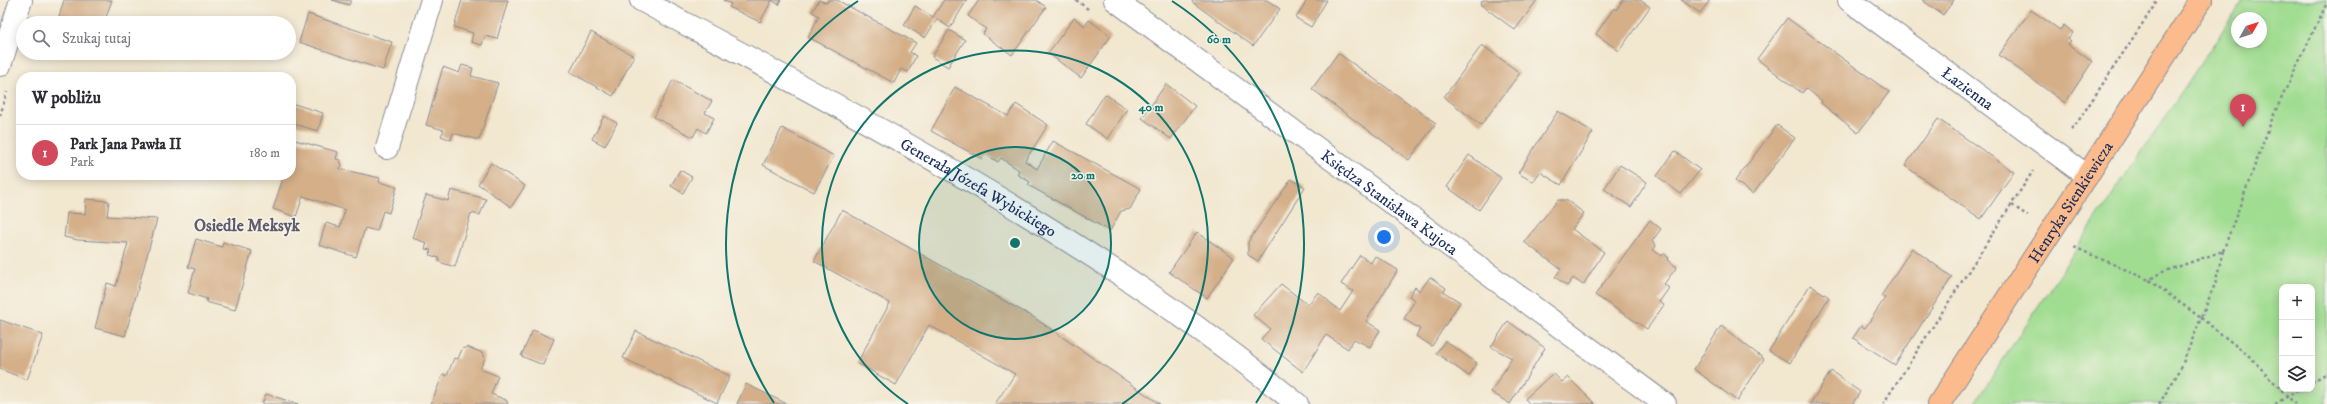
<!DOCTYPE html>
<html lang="pl">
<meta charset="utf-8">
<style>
body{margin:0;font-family:"IM FELL DW Pica",serif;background:#f2f2f3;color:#2b2b33}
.controls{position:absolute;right:12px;bottom:12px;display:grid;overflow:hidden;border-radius:8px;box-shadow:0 2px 10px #0003}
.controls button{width:36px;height:36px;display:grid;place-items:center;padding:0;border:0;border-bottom:1px solid #e1e1e2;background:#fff;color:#2b2b33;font:20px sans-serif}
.compass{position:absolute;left:2231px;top:12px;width:36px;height:36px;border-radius:50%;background:#fff;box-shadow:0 2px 10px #0003;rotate:51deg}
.you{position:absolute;left:1384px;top:237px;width:14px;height:14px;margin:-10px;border:3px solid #fff;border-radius:50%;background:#1a73e8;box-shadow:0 0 0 6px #1a73e833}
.badge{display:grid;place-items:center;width:26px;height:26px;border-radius:50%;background:#d1495b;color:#fff;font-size:13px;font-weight:700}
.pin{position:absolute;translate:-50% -33px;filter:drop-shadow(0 1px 2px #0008)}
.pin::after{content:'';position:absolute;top:21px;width:14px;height:12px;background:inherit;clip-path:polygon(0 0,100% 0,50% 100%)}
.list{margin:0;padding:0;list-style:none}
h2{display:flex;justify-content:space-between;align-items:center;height:52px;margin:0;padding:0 16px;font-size:17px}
h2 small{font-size:13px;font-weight:400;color:#7c7c81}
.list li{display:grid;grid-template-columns:26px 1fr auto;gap:12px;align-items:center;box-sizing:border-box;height:56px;padding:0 16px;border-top:1px solid #e1e1e2}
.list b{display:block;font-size:15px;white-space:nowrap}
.list p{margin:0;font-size:13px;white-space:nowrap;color:#7c7c81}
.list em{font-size:13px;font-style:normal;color:#7c7c81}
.icon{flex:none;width:22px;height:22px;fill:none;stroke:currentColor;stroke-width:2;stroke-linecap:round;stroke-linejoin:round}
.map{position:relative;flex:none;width:2327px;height:404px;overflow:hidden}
.search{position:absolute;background:#fff;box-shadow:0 2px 10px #0003;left:16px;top:16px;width:280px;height:44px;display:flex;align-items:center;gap:10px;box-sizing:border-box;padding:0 14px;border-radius:22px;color:#7c7c81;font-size:15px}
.panel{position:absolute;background:#fff;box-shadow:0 2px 10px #0003;left:16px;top:72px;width:280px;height:108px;border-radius:16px}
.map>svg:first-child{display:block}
.green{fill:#a0dd91;stroke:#5e8678;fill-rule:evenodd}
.building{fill:#d4af88}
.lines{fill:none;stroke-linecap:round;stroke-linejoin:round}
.minor-casing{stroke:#868b96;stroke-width:24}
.major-casing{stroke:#868b96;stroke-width:24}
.path{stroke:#868b96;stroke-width:2.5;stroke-dasharray:3 3;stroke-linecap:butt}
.minor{stroke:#fff;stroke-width:22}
.major{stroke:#fbbb8c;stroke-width:22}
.ring{fill:none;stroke:#0f766e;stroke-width:2}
.labels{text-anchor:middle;stroke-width:3;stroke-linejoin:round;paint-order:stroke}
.street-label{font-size:16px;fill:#1b2f5e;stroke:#f7f3e8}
.neighbourhood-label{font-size:17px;font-weight:bold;fill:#5c5c6d;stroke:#f7f3e8}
.centre{fill:#0f766e;stroke:#f7f3e8;stroke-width:2}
.ring-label{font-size:12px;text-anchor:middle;font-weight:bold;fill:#0f766e;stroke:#f7f3e8;stroke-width:3;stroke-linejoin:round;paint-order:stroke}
</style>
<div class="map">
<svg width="2327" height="404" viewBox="0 0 2327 404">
<rect width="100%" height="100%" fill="#f7f3e8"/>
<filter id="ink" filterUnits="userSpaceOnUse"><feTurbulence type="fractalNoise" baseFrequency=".025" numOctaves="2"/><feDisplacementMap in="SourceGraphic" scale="8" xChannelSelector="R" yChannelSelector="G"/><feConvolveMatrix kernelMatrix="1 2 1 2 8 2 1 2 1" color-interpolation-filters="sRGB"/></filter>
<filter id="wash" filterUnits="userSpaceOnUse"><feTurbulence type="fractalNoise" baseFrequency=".012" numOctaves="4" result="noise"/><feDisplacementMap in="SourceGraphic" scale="16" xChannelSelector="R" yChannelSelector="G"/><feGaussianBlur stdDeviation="0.9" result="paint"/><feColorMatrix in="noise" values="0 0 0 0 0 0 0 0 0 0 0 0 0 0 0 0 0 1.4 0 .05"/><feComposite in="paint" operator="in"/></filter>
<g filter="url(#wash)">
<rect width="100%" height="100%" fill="#f2e7cf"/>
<path class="green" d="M2243,0H2327V404H1974C2062,268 2153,135 2243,0ZM2237,18H2261V42H2237ZM2282,287H2312V389H2282Z"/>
<g id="blocks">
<g class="building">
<polygon points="64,0 112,0 104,23 67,23 58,20"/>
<polygon points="332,0 351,0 349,5"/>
<polygon points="462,0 508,0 497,39 485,36 482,45 471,42 473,33 454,27"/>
<polygon points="723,0 781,0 779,5 772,0 760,22 729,7 731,4"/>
<polygon points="819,0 827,3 828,0 837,0 916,43 910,52 916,56 908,72 901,69 894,83 808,37 819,16 812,12"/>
<polygon points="944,0 967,0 950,28 937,19 925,38 904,25 915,6 933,17"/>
<polygon points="979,0 1036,0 1046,7 1012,55 983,34 986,29 968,16"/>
<polygon points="1193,0 1267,0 1280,9 1253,46 1192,2"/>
<polygon points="1307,0 1327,0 1311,27 1296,18"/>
<polygon points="1483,0 1537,0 1515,30 1480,4"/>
<polygon points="1623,0 1640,0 1650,7 1619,51 1596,34 1614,8 1616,10"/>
<polygon points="1681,0 1710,0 1700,13"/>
<polygon points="1922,0 1954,0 1943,15"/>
<polygon points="2031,10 2060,30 2064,25 2073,33 2068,39 2071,41 2068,44 2092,62 2065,103 1999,55"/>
<polygon points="308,14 392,42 383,70 299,42"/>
<polygon points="1074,18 1085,26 1089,20 1111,36 1081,78 1048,53"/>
<polygon points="1787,18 1889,92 1858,133 1821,103 1822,101 1806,88 1802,93 1757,59"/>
<polygon points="949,30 965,40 948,67 932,57"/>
<polygon points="591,32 634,56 613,96 570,72"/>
<polygon points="1482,45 1520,73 1481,125 1444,97"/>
<polygon points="1338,53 1436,123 1409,160 1312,89"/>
<polygon points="462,65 473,68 471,76 498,83 479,140 453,133 451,140 441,136 444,130 426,125 443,67 459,73"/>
<polygon points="673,80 712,101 705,113 714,118 706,133 698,128 693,137 654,117"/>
<polygon points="1166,84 1195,106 1171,139 1142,118"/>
<polygon points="955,87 1008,116 1016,104 1048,125 1025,161 1037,169 1053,141 1141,189 1130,209 1121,211 1110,231 1028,185 1030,182 1017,174 1019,170 1001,158 998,162 985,154 982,159 931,131"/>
<polygon points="1105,94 1127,109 1108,139 1086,124"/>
<polygon points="291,103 323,113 318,131 291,123"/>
<polygon points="1558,111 1593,132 1561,185 1540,172 1533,182 1518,173"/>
<polygon points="604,116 617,123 605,146 592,139"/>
<polygon points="1938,119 2014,172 1981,219 1905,166"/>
<polygon points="1777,125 1795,138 1753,194 1735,181"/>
<polygon points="782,128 834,156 814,192 763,165"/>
<polygon points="295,140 338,152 336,159 340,160 342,166 340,169 380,178 379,182 397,187 389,213 383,211 377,231 365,228 356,257 319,245 326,223 340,227 345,210 303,196 296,217 273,209 284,175 291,175 291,152"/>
<polygon points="1675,151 1700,170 1681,194 1657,176"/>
<polygon points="1469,155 1501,178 1479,210 1447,187"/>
<polygon points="491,163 525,186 511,207 478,184"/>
<polygon points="1620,165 1647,182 1631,207 1604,189"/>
<polygon points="680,170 692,177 683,193 671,186"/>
<polygon points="1291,179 1305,187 1258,261 1248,255 1248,242"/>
<polygon points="451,190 486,199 480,215 471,213 455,267 439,262 439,258 430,255 431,250 425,249 427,243 412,238 426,195 448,201"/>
<polygon points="86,199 109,201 107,216 157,219 125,336 95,328 107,283 116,286 128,243 78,240 64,237 67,213 85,214"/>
<polygon points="1558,200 1566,200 1584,213 1572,229 1604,252 1583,285 1573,278 1567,286 1555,277 1561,269 1524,242"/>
<polygon points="842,210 1033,317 1160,404 1056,404 1053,402 1052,404 995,404 1015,374 929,325 896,385 857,363 890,303 814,261"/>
<polygon points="1650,220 1661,229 1652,241 1656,246 1653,250 1662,256 1663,253 1669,258 1667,260 1677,267 1664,284 1669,288 1659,302 1664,305 1647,329 1595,295"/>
<polygon points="1197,232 1234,258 1207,298 1169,272"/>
<polygon points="196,239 222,247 223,242 252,251 235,310 206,302 207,299 188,293 195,269 188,267"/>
<polygon points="1912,248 1952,277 1895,365 1853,338 1861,326 1865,328 1885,298 1881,296"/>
<polygon points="1360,255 1371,263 1375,256 1398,270 1366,321 1380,330 1370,347 1354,339 1348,349 1326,335 1303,372 1261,339 1270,329 1253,315 1281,284 1308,305 1318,292 1340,311 1353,291 1341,284"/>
<polygon points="1430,277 1446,288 1444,292 1460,302 1432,346 1416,336 1420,329 1404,319 1415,300 1409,296 1415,287 1420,291"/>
<polygon points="1810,285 1829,297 1790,363 1769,351"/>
<polygon points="0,320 43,335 27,380 0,369"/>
<polygon points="1508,321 1545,348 1510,404 1491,392 1512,358 1491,347"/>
<polygon points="1721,326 1764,359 1737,401 1694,369"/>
<polygon points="533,330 554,339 543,365 521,356"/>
<polygon points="636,331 730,376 717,403 623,358"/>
<polygon points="1445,341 1477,363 1469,376 1436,353"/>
<polygon points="467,347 483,353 485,358 480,369 498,376 491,394 506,400 508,404 431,404 443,374 447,376 454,358 458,359 462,349"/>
<polygon points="1831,371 1860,392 1853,403 1855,404 1810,404"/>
<polygon points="1553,373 1562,382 1568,377 1595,404 1530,404 1525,399"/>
<polygon points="746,384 787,404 737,404"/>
<polygon points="266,394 298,404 262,404"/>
</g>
</g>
</g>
<g filter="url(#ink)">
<use href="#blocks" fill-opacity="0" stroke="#868b96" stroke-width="1"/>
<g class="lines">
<defs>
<g id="minor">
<path id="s1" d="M641,0C868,122 1097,240 1297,404"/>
<path id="s2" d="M1115,0L1665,404"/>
<path id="s3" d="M1849,0L2087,176"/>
<polyline points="0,65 21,0"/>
<polyline points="387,148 432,0"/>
</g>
<g id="major">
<path id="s4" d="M1939,404L2201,0"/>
</g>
</defs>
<use href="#minor" class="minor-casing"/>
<use href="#major" class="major-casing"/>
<g class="path">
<polyline points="1076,0 1088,9"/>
<polyline points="0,116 7,92"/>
<polyline points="2071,129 2077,123 2158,0"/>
<polyline points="2012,205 2028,216"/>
<polyline points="2074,247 2149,280"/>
<polyline points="2223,251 2274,114 2327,3"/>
<polygon points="2223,251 2215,284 2201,318 2149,280 2160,273"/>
<polyline points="2312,382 2327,373"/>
<polyline points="1883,404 2033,171"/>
<polyline points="2159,404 2180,370 2201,318 2249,356 2295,404"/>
<polyline points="2275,404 2300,389"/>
</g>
<use href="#minor" class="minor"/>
<use href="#major" class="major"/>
</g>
</g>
<circle cx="1015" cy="243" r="96" fill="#0f766e" fill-opacity=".12"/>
<g class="ring">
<circle cx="1015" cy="243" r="96"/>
<path d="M908 404A193 193 0 1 1 1122 404"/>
<path d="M774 403A289 289 0 0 1 858 1M1172 1A289 289 0 0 1 1256 403"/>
</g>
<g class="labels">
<g class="street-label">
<text dy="6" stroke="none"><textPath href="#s3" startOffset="148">Łazienna</textPath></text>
<text dy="6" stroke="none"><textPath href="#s1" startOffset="386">Generała Józefa Wybickiego</textPath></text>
<text dy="6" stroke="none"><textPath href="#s2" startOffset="341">Księdza Stanisława Kujota</textPath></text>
<text dy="6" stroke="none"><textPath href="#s4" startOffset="241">Henryka Sienkiewicza</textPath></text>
</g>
<g class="neighbourhood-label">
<text x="247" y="231">Osiedle Meksyk</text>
</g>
</g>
<circle cx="1015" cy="243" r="6" class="centre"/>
<g class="ring-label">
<text x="1219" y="43">60 m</text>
<text x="1151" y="111">40 m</text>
<text x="1083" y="179">20 m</text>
</g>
</svg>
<div class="controls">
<button>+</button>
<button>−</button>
<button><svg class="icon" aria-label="layers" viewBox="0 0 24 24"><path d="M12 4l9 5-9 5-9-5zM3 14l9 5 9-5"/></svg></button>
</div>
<svg class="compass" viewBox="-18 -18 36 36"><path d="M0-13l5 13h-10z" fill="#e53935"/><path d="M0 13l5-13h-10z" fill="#7c7c81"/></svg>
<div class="you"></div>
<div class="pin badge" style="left:2243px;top:127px">1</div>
<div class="search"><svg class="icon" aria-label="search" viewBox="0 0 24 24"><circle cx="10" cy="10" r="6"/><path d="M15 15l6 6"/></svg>Szukaj tutaj</div>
<section class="panel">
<h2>W pobliżu<small></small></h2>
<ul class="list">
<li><span class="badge">1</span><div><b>Park Jana Pawła II</b><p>Park</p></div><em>180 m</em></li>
</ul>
</section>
</div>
